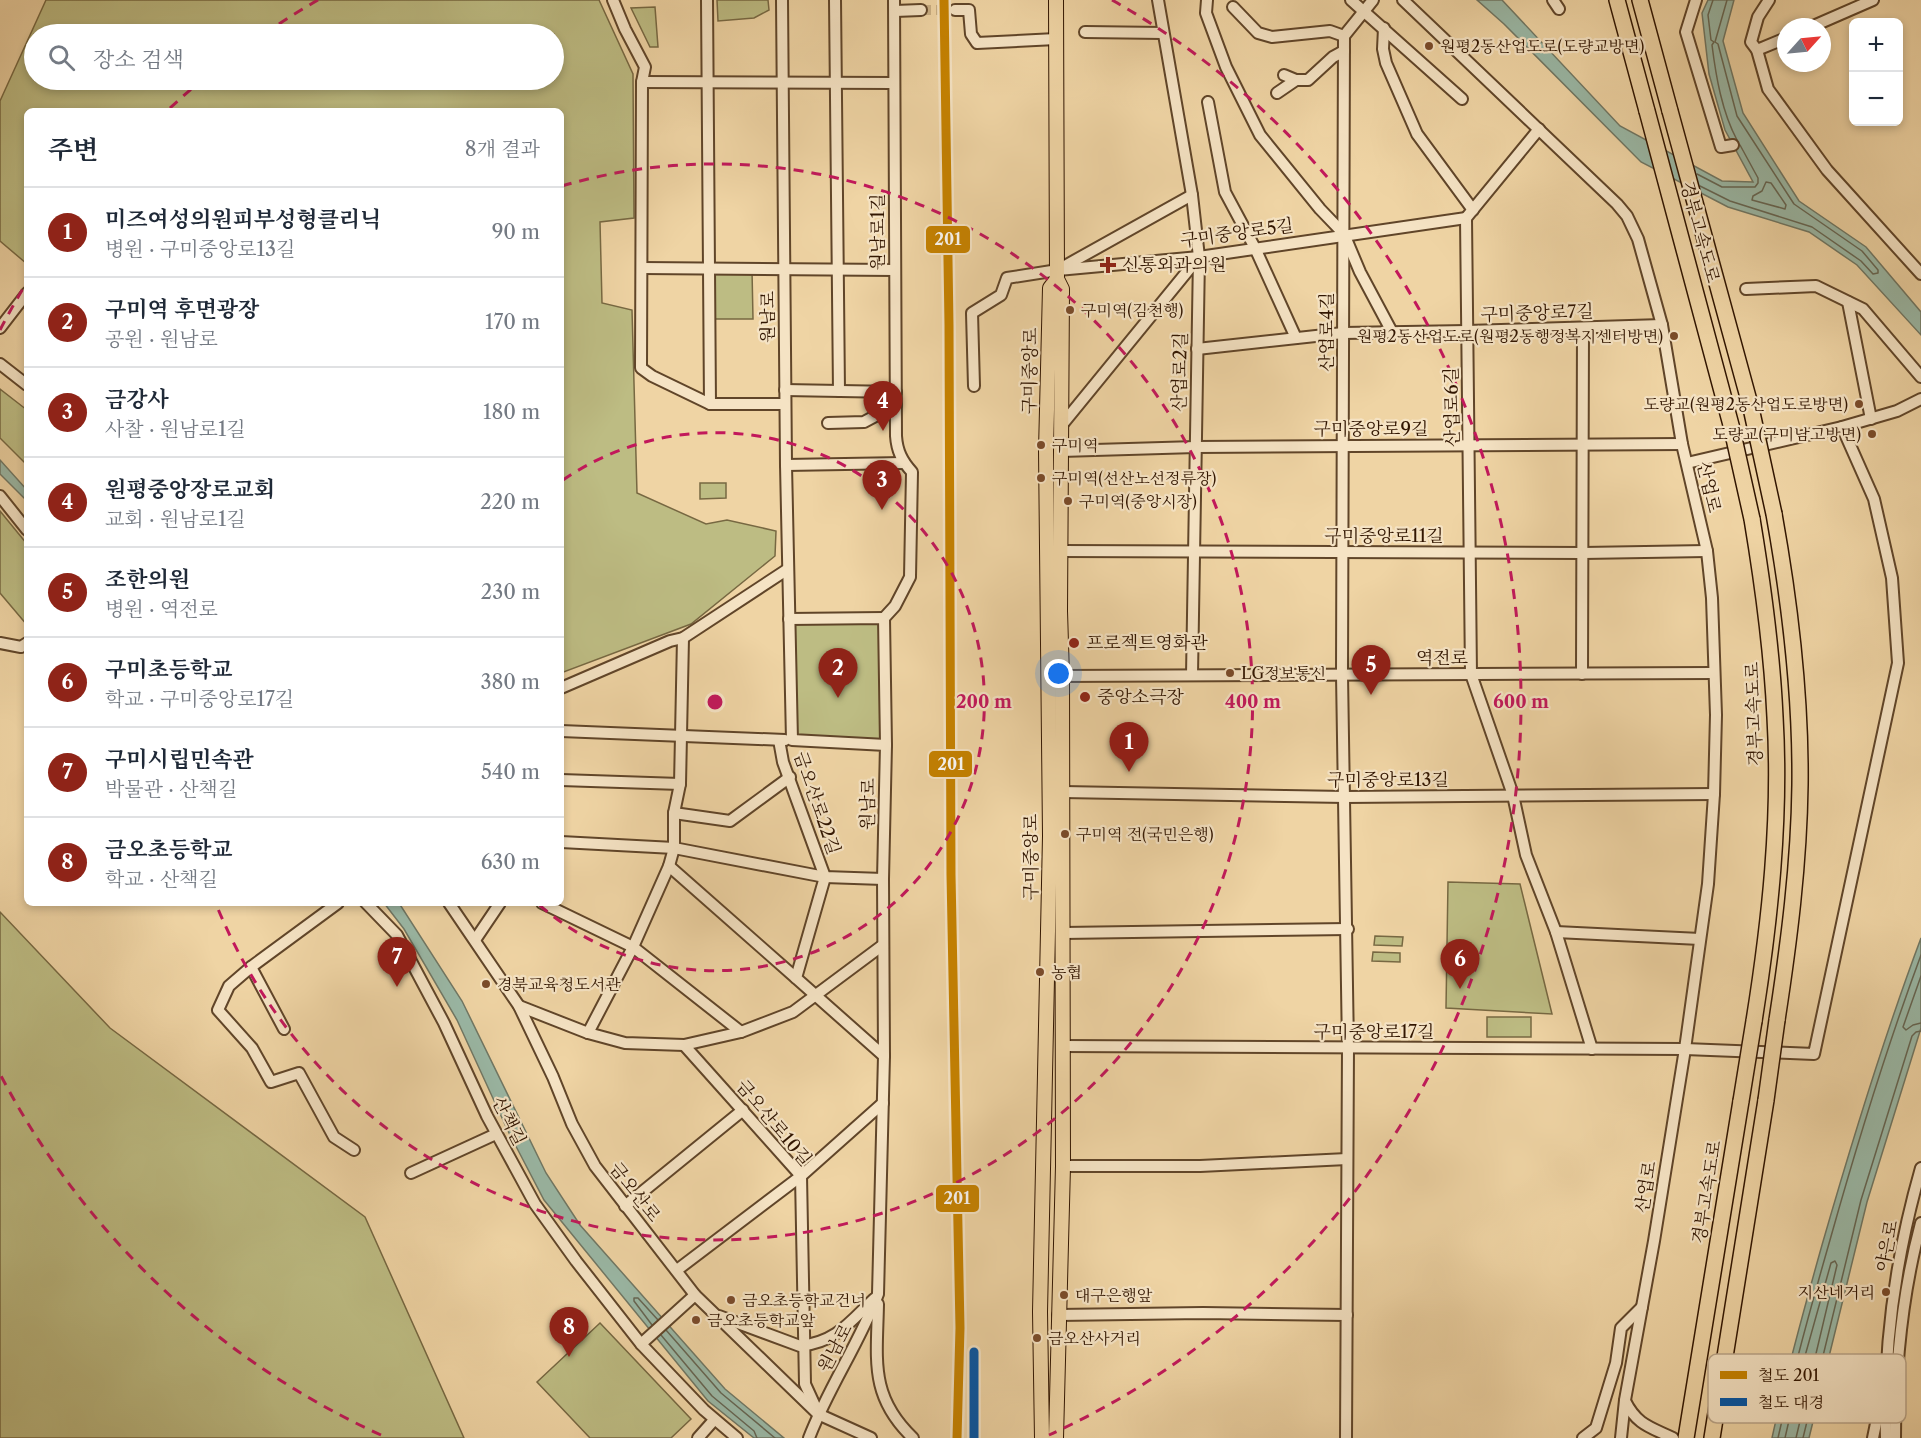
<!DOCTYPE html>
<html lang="ko">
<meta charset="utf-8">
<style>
body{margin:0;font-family:"Libre Caslon Text","Noto Serif KR",serif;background:#f6f6f7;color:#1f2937}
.controls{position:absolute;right:18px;top:18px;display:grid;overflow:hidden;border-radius:9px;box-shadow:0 3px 9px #0003}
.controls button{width:54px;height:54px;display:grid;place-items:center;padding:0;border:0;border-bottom:2px solid #e0e1e3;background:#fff;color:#1f2937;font:30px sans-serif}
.compass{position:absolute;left:1777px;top:18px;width:54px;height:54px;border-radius:50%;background:#fff;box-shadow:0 3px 9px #0003;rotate:63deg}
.you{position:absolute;left:1059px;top:674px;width:21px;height:21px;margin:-15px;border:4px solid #fff;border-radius:50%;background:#1a73e8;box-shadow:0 0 0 9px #1a73e833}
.badge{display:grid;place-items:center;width:39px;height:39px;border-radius:50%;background:#8f2418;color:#fff;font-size:20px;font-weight:700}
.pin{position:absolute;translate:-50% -50px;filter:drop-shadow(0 2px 3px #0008)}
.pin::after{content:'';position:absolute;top:32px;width:21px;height:18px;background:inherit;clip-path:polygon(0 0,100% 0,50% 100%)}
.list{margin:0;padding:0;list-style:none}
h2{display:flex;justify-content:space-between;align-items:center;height:78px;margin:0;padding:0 24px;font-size:26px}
h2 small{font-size:20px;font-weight:400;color:#747a83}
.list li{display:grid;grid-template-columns:39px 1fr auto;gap:18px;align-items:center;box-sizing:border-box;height:90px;padding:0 24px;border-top:2px solid #e0e1e3}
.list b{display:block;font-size:22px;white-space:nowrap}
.list p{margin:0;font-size:20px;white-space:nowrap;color:#747a83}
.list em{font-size:20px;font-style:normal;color:#747a83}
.icon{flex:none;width:33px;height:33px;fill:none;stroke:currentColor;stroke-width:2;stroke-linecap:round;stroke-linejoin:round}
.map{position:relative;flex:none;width:1921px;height:1438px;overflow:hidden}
.search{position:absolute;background:#fff;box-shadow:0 3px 9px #0003;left:24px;top:24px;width:540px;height:66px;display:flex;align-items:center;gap:15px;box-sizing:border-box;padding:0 21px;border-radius:33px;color:#747a83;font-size:22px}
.panel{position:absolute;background:#fff;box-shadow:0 3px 9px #0003;left:24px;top:108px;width:540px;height:798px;border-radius:9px}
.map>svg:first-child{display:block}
.green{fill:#bdbc83;stroke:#776842;stroke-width:1.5;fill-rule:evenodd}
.water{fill:#9ab8a6;stroke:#707764;stroke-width:1.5}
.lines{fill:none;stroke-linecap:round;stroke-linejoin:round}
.shore{stroke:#666653;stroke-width:1.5}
.minor-tunnel{stroke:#c9ae83;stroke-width:10;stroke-dasharray:10 5;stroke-linecap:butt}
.minor-casing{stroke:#604529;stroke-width:14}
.major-casing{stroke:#311500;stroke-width:16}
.highway-casing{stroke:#311500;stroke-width:18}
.minor{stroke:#f5e3c4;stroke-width:10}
.major{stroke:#efd4a4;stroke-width:14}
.highway{stroke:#efd4a4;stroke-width:15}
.highway-bridge-casing{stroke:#311500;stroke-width:18;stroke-linecap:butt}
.highway-bridge{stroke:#efd4a4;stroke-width:15}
.rail-1-casing{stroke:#f5e3c4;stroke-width:14}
.rail-2-casing{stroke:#f5e3c4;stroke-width:14}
.rail-1{stroke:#c68200;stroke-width:9}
.rail-2{stroke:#0054a6;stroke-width:9}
.ring{fill:none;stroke:#c2185b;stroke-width:3;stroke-dasharray:10 8}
.bus-dot{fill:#7a4b2a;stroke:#f5e3c4;stroke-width:2}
.poi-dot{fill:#8f2418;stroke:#f5e3c4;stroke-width:2}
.labels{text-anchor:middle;stroke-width:4.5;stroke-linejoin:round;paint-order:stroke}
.bus-label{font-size:16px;fill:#311500;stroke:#f5e3c4;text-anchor:start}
.street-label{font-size:18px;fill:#311500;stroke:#f5e3c4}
.poi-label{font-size:18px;fill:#311500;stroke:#f5e3c4;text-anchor:start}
.key{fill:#f5e3c4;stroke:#baa589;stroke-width:1.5}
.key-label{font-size:16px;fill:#311500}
.centre{fill:#c2185b;stroke:#f5e3c4;stroke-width:3}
.ring-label{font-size:18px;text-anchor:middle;font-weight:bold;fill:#c2185b;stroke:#f5e3c4;stroke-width:4.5;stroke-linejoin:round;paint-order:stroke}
.line-badge{stroke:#f5e3c4;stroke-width:2}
.badge-label{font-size:16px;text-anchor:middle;font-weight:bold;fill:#fff}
</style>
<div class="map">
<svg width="1921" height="1438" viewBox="0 0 1921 1438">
<rect width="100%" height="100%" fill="#efd4a4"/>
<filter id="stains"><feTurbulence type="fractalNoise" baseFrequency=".00333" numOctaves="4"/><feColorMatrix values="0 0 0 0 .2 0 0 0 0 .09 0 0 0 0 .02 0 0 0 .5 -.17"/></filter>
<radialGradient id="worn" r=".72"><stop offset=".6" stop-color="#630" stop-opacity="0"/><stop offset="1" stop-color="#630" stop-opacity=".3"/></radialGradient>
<g class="green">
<path d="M46,0H599L633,74L634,218L600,222L602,303L632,310L637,493L706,524L727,520L776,531L775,556L691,624L561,673V111H27V264L0,241V101ZM34,34H554V80H34Z"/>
<polygon points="717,0 768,0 769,10 754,18 718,21"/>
<polygon points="655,7 658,47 650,47 631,8"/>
<polygon points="752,270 753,319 712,319 712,274"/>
<polygon points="0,389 27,410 27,465 0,438"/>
<polygon points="700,483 726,483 726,498 700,499"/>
<polygon points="0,511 27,544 27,625 0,593"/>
<polygon points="884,618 886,745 792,740 789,619"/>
<polygon points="1448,882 1520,884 1552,1014 1446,1008"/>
<polygon points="0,912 110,1028 365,1217 464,1438 0,1438"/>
<polygon points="1375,936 1403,937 1402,946 1374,945"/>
<polygon points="1373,952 1400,953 1400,962 1372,961"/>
<rect x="1487" y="1017" width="44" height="20"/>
<polygon points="600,1323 691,1419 671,1438 590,1438 537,1382"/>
</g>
<g class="water">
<polygon points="1477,0 1502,0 1620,126 1722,181 1753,182 1725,130 1709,74 1702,13 1708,0 1734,0 1723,41 1743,113 1799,201 1866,247 1921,312 1921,335 1857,265 1809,232 1728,207 1641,162 1504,24"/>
<polygon points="0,460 27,490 27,501 0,474"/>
<polygon points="384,903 399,903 462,1001 546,1173 580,1225 725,1389 784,1438 754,1438 708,1401 544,1200 508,1131 457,1020 404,929"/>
<path d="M1921,938V1028L1867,1202L1809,1438H1772C1786,1373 1804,1309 1822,1245C1852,1141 1883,1039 1921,938Z"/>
</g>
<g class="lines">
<g class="shore">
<path d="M1713,0L1708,15L1711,40L1714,42L1712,45C1716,77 1722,112 1737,140"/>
<polyline points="1697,174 1722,187 1755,187 1758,183 1758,178 1740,145"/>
<polygon points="1766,182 1771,183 1786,205 1785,209 1752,200 1753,196 1762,191"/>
<polyline points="1700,186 1730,201 1812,227 1861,261 1873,274 1878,273 1878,270 1862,251 1794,204 1737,116 1718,44 1715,42 1727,0"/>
<polyline points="1921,976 1903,1027 1906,1030 1913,1025 1921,1023"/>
<polyline points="652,1325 634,1301 634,1298 638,1298 658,1320"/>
<polyline points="666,1330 721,1393 775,1438"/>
<polyline points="661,1335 712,1396 754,1431 757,1438"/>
<path d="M1778,1438C1793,1371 1811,1306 1830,1240C1857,1144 1886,1049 1921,955"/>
<polyline points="1785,1438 1798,1381 1831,1263 1835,1261 1837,1265 1796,1438"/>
<polyline points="1803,1438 1861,1200 1912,1036 1916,1032 1921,1031"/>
</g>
<polyline class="minor-tunnel" points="921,10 955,10"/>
<defs>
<g id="minor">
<polyline points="613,0 625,29 645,67 642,82 641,368 652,376 710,404 785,404"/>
<polyline points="707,0 710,404"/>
<path d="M782,0L786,465L792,740L886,745L883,879L884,1056L878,1294C859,1344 828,1388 809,1438"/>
<polyline points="835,0 839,391"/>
<polyline points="1158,0 1192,195 1199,257 1192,675"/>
<polyline points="1207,0 1206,13 1226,67 1260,135 1320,209 1344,234 1360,272 1392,332"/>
<polyline points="1351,0 1462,99"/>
<polyline points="1403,0 1617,204 1627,216 1638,239 1662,325 1682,444 1707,551 1712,598 1716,715 1714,794 1708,884 1685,1049 1654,1241 1625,1400 1621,1438"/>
<polyline points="1553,0 1559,9"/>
<polyline points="1696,0 1686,32 1721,147 1733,145"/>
<polyline points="1769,0 1758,17 1751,42 1757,50 1768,89 1827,170 1921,274"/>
<polyline points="1233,7 1258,33 1272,37 1330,31 1344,36"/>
<polyline points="955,10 969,10 971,34 977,43 1056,39"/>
<polyline points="895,11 921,10"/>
<polyline points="1811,27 1873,0"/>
<polyline points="1384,28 1383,49 1386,63 1417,134 1473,210"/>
<polyline points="1085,32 1163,33"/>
<polyline points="1757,50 1786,38"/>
<polyline points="1284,75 1296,80 1308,80 1333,57 1344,51"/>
<polyline points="642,82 894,83"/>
<polyline points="1277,93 1296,80"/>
<polyline points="1208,102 1225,192 1255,248 1296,338"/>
<polyline points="1539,129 1466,218 1471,674 1513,795 1526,855 1556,932 1592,1049"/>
<polyline points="1063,267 1192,195"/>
<polyline points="642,268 895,270"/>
<polyline points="1746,289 1816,286 1863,309 1921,377"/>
<polyline points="1848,302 1871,419"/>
<polyline points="0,328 27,293"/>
<polyline points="1197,349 1343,333 1467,331 1662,325"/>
<polyline points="0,364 27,385"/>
<polyline points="974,386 972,313 1001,295 1007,278 1058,270 1199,257 1466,218"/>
<polyline points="785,390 896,392"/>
<polyline points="828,423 864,422 896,405"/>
<polyline points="1061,426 1199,257"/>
<polyline points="1061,451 1196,447 1682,444"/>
<polyline points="1687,463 1842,427 1897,411 1921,399"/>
<polyline points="786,465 904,463"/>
<polyline points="0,496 27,530"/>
<polyline points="1061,551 1583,553 1707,551"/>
<path d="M884,618L895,606L910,577L912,472C902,461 897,451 896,436L894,0"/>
<polyline points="789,619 884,618 886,745"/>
<polyline points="0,643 21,647 27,643"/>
<polyline points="1582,674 1583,328"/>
<polyline points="1062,676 1714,673"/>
<polyline points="561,688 670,641 683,638 788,569"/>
<polyline points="561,731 785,740"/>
<polyline points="779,740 783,762 825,877 796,978 884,1056"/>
<polyline points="561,780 680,784"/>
<polyline points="1063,792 1345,797 1714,794"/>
<polyline points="674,813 730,821 790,777"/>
<polyline points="561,842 674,848 825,877 883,879"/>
<polyline points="669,866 796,978"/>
<polyline points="338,903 251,967 229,986 218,1010 252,1048 271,1082 299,1073 334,1137 354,1150"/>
<polyline points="366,903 397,935 444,1023 487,1116 535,1204 576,1261 641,1344 704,1410 737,1438"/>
<polyline points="449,903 519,1006 553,1077 572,1124 595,1166 695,1295 818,1414 871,1438"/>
<polyline points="542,903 633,947 741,1032"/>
<polyline points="1556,932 1700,939"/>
<polyline points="1063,933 1348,929"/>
<polyline points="475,940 500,903"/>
<polyline points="251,967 284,1029"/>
<polyline points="519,1006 588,1033 625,1043 684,1045 741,1032 793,1012 883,945"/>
<polyline points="588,1033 633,947 669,866 674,848 674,813 680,784 683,638"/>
<polyline points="684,1045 801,1176 805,1384 816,1408"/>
<polyline points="1062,1046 1685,1049 1814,1054 1898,663 1892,578 1874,499 1842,427"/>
<polyline points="1063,1166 1200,1166 1347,1159"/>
<polyline points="411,1173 496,1134"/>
<polyline points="625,1206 743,1110"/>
<polyline points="677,1270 801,1176 883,1103"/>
<path d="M878,1304C877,1360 869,1396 913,1438"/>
<polyline points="1058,1315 1203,1313 1347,1315"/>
<path d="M719,1316L800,1346C836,1342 849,1323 874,1299"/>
<polyline points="641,1344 695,1295"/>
<path d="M1625,1401C1637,1425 1650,1427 1673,1438"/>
<polyline points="698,1438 714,1420"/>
<polyline points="1346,1438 1348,1048 1342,675 1344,36 1373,0"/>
<polyline points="1583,1438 1596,1428 1616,1363 1621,1328 1642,1307"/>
<polyline points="1873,1438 1881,1399"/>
<path d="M1886,1438C1883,1348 1896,1255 1921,1168"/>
<path d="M1895,1438C1895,1365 1902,1294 1921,1223"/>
</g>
<g id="major">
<polyline points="1042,1438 1040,1312 1050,836 1046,450 1050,288 1057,279"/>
<polyline points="1056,1438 1063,1166 1062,676 1060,611 1062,289 1057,279 1056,0"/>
</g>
<g id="highway">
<polyline points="1617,0 1647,111"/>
<polyline points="1640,0 1670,111"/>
<path d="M1774,514C1790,603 1801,694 1800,785C1799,864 1789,942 1777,1020"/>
<path d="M1752,519C1763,585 1772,651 1775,717C1781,818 1770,921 1754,1021"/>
<polyline points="1686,1438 1741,1101"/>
<polyline points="1712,1438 1766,1100"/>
</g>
</defs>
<use href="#minor" class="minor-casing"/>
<use href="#major" class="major-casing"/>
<use href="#highway" class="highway-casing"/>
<use href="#minor" class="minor"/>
<use href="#major" class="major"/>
<use href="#highway" class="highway"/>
<defs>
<g id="highway-bridge">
<polyline points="1647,111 1731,425 1752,519"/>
<polyline points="1670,111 1751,408 1774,514"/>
<polyline points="1766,1100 1777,1020"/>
<polyline points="1741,1101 1754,1021"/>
</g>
</defs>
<use href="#highway-bridge" class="highway-bridge-casing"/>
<use href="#highway-bridge" class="highway-bridge"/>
<defs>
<polyline id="rail-1" points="944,0 949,325 951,875 960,1328 957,1438"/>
<polyline id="rail-2" points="974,1438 974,1352"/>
</defs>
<use href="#rail-1" class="rail-1-casing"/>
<use href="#rail-2" class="rail-2-casing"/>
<use href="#rail-1" class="rail-1"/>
<use href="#rail-2" class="rail-2"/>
</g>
<g class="ring">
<path d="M563 480A269 269 0 1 1 537 903"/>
<path d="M562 186A538 538 0 1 1 216 904"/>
<path d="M381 1435A806 806 0 0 1 0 1074M0 330A806 806 0 0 1 24 287M170 108A806 806 0 0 1 202 80M264 34A806 806 0 0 1 318 0M1112 0A806 806 0 0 1 1049 1435"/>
</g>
<g class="bus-dot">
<circle cx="1429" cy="46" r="5"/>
<circle cx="1070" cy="310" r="5"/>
<circle cx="1674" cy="336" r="5"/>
<circle cx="1859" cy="404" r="5"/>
<circle cx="1872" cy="434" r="5"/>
<circle cx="1041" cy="445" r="5"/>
<circle cx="1041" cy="478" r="5"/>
<circle cx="1068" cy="501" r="5"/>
<circle cx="1230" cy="673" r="5"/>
<circle cx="1065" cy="834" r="5"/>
<circle cx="1040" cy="972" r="5"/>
<circle cx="486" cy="984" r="5"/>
<circle cx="1886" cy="1292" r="5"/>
<circle cx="1064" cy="1295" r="5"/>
<circle cx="731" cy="1300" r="5"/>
<circle cx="696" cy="1320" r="5"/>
<circle cx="1037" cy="1338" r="5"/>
</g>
<g class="poi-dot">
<path d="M1105 256h6v6h6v6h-6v6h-6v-6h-6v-6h6z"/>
<circle cx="1074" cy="643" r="6"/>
<circle cx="1085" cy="697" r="6"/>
</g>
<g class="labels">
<g class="bus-label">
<text x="1440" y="52">원평2동산업도로(도량교방면)</text>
<text x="1081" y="316">구미역(김천행)</text>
<text x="1663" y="342" text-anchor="end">원평2동산업도로(원평2동행정복지센터방면)</text>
<text x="1848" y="410" text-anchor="end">도량교(원평2동산업도로방면)</text>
<text x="1861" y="440" text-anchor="end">도량교(구미남고방면)</text>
<text x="1052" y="451">구미역</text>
<text x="1052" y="484">구미역(선산노선정류장)</text>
<text x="1079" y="507">구미역(중앙시장)</text>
<text x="1241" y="679">LG정보통신</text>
<text x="1076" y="840">구미역 전(국민은행)</text>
<text x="1051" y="978">농협</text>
<text x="497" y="990">경북교육청도서관</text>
<text x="1875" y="1298" text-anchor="end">지산네거리</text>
<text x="1075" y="1301">대구은행앞</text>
<text x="742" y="1306">금오초등학교건너</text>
<text x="707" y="1326">금오초등학교앞</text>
<text x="1048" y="1344">금오산사거리</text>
</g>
<g class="street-label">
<text transform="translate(878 232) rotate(-90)" y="6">원남로1길</text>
<text transform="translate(1700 232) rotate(75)" y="6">경부고속도로</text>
<text transform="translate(1237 233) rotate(-8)" y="6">구미중앙로5길</text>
<text transform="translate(1537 313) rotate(-2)" y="6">구미중앙로7길</text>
<text transform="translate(768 317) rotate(-90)" y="6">원남로</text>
<text transform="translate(1327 332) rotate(-90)" y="6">산업로4길</text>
<text transform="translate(1030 371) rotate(-89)" y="6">구미중앙로</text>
<text transform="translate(1180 372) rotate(-89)" y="6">산업로2길</text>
<text transform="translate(1452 407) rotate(-91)" y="6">산업로6길</text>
<text x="1371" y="435">구미중앙로9길</text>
<text transform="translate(1709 487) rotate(77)" y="6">산업로</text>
<text x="1384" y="542">구미중앙로11길</text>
<text x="1442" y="664">역전로</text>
<text transform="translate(1754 714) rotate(-92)" y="6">경부고속도로</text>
<text x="1388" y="786">구미중앙로13길</text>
<text transform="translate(817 803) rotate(71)" y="6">금오산로22길</text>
<text transform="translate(868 804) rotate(-89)" y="6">원남로</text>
<text transform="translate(1031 857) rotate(-90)" y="6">구미중앙로</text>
<text x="1374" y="1038">구미중앙로17길</text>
<text transform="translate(509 1121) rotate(63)" y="6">산책길</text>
<text transform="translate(774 1123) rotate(50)" y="6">금오산로10길</text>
<text transform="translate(1646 1187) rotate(-81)" y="6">산업로</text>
<text transform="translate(635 1192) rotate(52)" y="6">금오산로</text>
<text transform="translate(1707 1192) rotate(-81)" y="6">경부고속도로</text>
<text transform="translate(1887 1246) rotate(-79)" y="6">야은로</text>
<text transform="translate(835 1348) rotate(-62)" y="6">원남로</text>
</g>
<g class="poi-label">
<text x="1122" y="271">신통외과의원</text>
<text x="1086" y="649">프로젝트영화관</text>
<text x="1097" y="703">중앙소극장</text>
</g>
</g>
<rect x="1708" y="1354" width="198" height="69" rx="9" class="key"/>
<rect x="1720" y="1371" width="27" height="8" fill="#c68200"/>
<rect x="1720" y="1398" width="27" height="8" fill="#0054a6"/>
<g class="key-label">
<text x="1758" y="1381">철도 201</text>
<text x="1758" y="1408">철도 대경</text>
</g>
<circle cx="715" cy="702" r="9" class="centre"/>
<g class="ring-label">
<text x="984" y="708">200 m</text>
<text x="1253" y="708">400 m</text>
<text x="1521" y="708">600 m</text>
</g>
<g class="line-badge">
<rect x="925" y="225" width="46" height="29" rx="6" fill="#c68200"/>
<rect x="928" y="750" width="45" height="28" rx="6" fill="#c68200"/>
<rect x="935" y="1184" width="45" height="29" rx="6" fill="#c68200"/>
</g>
<g class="badge-label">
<text x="948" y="245">201</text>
<text x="951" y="770">201</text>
<text x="957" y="1204">201</text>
</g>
<rect width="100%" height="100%" filter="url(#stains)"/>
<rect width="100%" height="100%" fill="url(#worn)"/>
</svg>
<div class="controls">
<button>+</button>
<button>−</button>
</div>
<svg class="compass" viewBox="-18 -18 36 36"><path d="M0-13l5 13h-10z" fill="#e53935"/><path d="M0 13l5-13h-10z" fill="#747a83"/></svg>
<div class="you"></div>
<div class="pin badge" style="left:1129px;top:772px">1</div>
<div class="pin badge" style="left:838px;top:698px">2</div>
<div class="pin badge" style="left:882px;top:510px">3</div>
<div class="pin badge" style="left:883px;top:431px">4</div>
<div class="pin badge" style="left:1371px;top:695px">5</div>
<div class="pin badge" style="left:1460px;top:989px">6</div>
<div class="pin badge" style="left:397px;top:987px">7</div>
<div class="pin badge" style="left:569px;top:1357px">8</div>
<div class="search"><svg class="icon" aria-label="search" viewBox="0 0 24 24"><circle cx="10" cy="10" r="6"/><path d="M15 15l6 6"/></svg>장소 검색</div>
<section class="panel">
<h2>주변<small>8개 결과</small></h2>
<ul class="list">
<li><span class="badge">1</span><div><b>미즈여성의원피부성형클리닉</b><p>병원 · 구미중앙로13길</p></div><em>90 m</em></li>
<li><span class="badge">2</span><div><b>구미역 후면광장</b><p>공원 · 원남로</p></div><em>170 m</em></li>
<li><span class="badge">3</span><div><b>금강사</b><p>사찰 · 원남로1길</p></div><em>180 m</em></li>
<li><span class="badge">4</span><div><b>원평중앙장로교회</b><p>교회 · 원남로1길</p></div><em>220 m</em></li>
<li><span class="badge">5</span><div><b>조한의원</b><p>병원 · 역전로</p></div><em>230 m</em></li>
<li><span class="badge">6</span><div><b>구미초등학교</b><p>학교 · 구미중앙로17길</p></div><em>380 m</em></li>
<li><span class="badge">7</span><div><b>구미시립민속관</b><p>박물관 · 산책길</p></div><em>540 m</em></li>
<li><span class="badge">8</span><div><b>금오초등학교</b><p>학교 · 산책길</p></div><em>630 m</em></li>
</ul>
</section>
</div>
